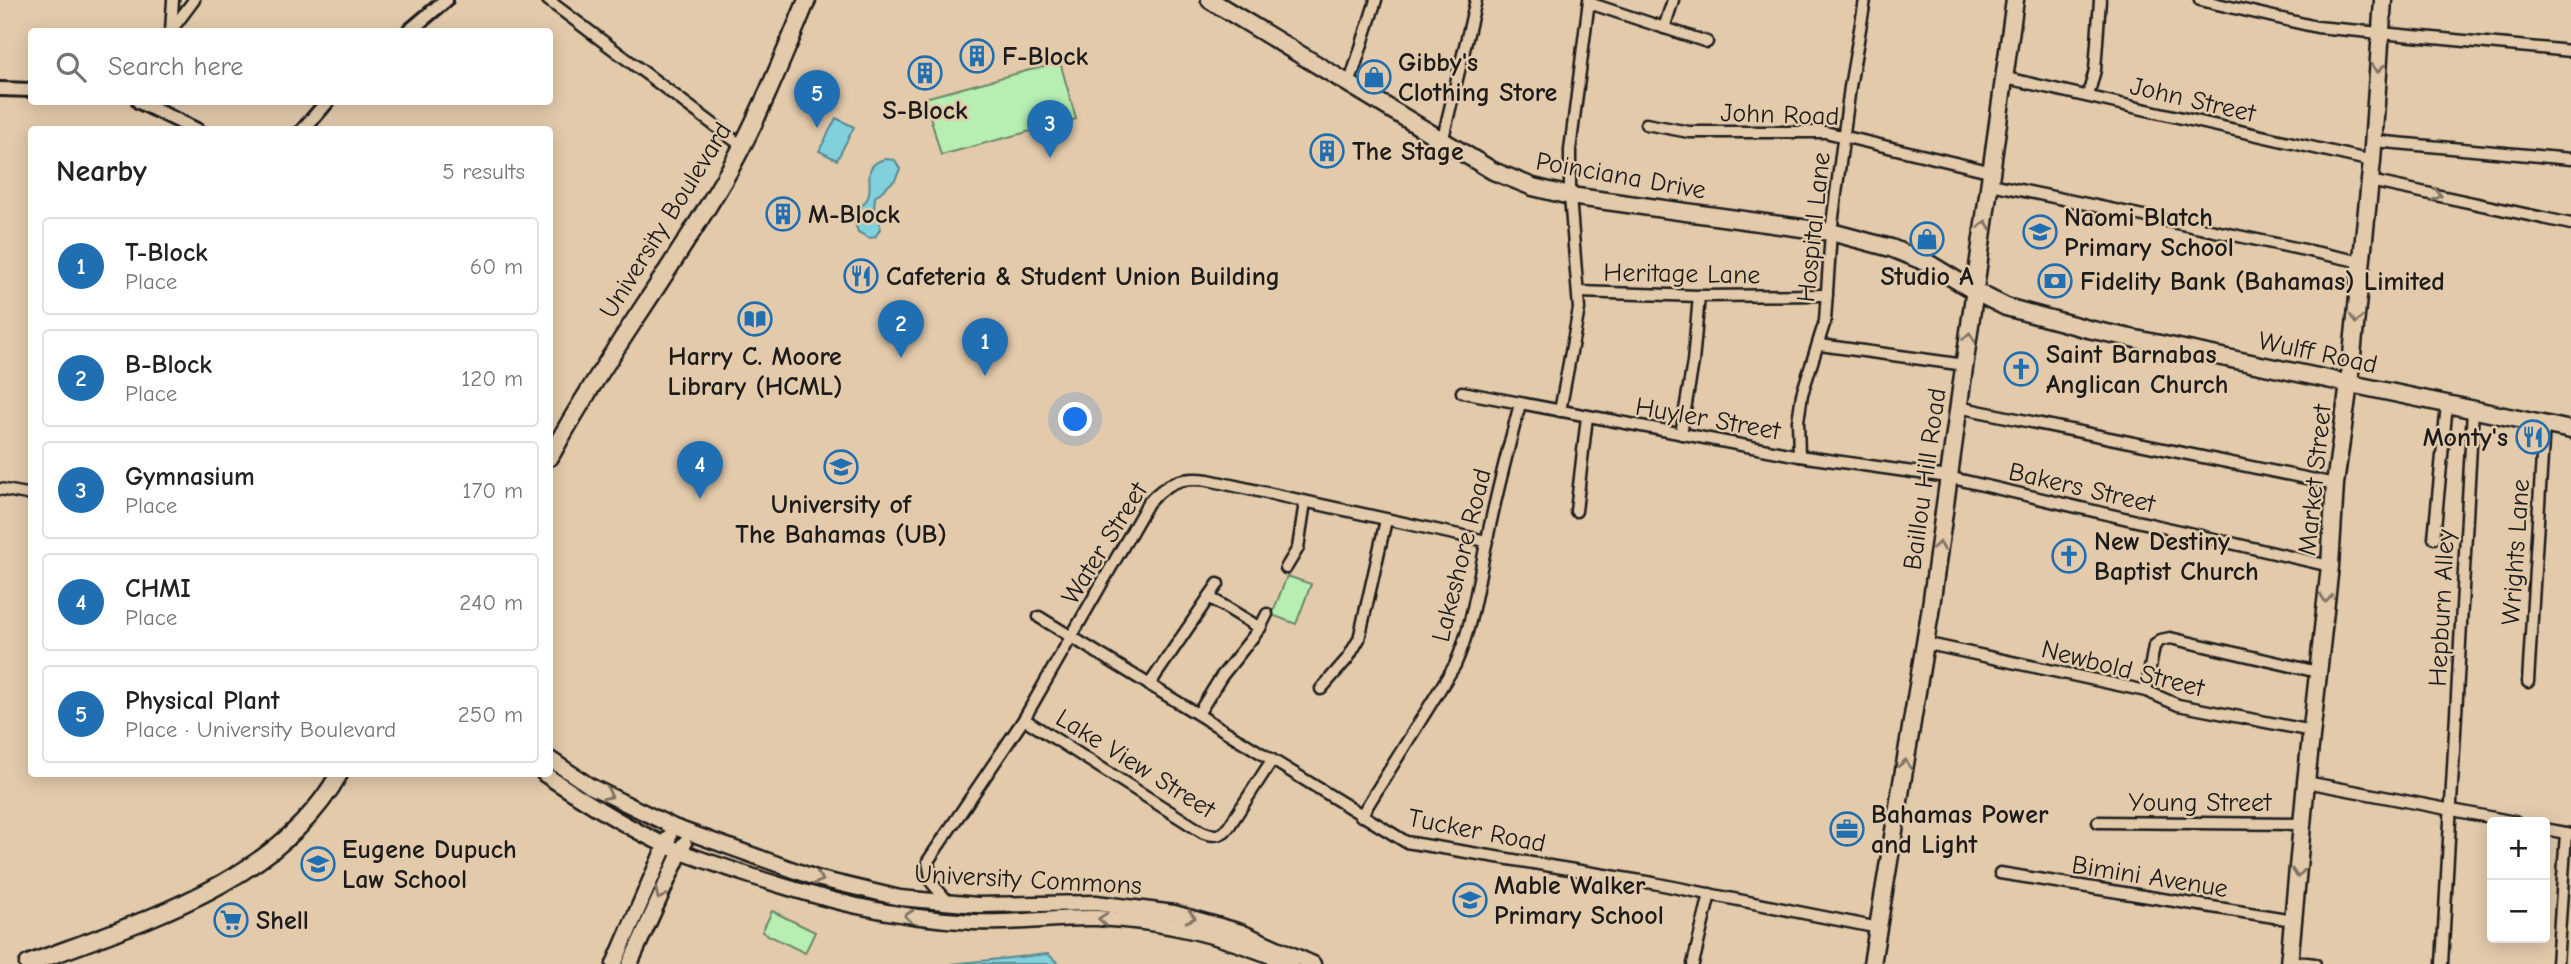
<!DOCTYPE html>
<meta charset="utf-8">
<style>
body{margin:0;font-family:"Comic Neue",sans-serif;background:#f2f2f2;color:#202124}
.controls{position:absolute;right:21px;bottom:21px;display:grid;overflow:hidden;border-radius:7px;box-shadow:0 4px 18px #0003}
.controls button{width:63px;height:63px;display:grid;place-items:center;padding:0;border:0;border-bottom:2px solid #e0e0e0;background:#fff;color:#202124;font:35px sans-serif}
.you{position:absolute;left:1076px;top:420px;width:24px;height:24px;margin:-18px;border:5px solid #fff;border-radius:50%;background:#1a73e8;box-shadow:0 0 0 10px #1a73e833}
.badge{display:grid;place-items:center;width:46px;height:46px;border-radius:50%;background:#1f6fb2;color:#fff;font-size:23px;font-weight:700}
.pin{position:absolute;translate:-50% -58px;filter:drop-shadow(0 2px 4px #0008)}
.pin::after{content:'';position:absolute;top:37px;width:24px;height:21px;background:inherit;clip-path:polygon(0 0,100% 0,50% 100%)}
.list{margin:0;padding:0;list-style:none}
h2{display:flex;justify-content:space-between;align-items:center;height:91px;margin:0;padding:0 28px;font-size:30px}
h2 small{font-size:23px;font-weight:400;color:#757577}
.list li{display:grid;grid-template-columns:46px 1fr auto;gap:21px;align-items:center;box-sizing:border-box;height:98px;margin:0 14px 14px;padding:0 14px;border:2px solid #e0e0e0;border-radius:7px}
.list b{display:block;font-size:26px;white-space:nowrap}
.list p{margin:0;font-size:23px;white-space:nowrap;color:#757577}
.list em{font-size:23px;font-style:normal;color:#757577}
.icon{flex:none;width:38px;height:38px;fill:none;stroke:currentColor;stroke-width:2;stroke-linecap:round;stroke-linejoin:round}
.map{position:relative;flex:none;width:2571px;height:964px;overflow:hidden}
.search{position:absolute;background:#fff;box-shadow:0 4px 18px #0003;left:28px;top:28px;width:525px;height:77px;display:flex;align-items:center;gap:18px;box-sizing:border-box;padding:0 24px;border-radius:7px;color:#757577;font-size:26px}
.panel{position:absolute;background:#fff;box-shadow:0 4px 18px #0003;left:28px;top:126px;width:525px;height:651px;border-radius:7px}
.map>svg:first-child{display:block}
.green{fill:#b7efb2;stroke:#6a8667;stroke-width:2}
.water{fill:#81d1dd;stroke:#598990;stroke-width:2}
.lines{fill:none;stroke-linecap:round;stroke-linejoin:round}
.minor-casing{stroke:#1c1c1c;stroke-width:15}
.tertiary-casing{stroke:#1c1c1c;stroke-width:18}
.secondary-casing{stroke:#1c1c1c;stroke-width:19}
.primary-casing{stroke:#1c1c1c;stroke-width:21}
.minor{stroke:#e3caab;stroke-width:10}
.tertiary{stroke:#e3caab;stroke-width:12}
.secondary{stroke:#e3caab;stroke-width:14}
.primary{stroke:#e3caab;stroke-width:16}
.oneway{stroke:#807364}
.labels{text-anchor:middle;stroke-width:5;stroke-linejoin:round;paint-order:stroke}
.poi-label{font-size:26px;font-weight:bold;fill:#1c1c1c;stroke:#e3caab;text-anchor:start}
.street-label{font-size:26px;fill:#1c1c1c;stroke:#e3caab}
</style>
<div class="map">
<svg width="2571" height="964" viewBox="0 0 2571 964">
<rect width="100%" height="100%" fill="#e3caab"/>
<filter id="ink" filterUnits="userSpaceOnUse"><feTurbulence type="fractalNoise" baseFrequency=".0143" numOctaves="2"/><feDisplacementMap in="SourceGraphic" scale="14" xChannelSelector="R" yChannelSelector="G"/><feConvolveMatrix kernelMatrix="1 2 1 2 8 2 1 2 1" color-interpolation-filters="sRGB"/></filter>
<g filter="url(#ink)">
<g class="green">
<polygon points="1060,62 1076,119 941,155 925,98"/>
<polygon points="1287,576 1311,584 1296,624 1272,615"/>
<polygon points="772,911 815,932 805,953 762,932"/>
</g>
<g class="water">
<polygon points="836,118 854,127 837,160 819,151"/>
<path d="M885,159L895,160L900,169L895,180L875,197L874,210L880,216V229L875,237L869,238L858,232C848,206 862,212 868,197C874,181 860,166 885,159Z"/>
<polygon points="1048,954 1059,964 951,964"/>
</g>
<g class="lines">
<defs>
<g id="minor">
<polyline points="548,0 742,146"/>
<polyline points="2200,0 2317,27 2571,51"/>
<polyline points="1589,3 1707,42"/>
<polyline points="1664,28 1673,0"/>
<polyline points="171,31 173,0"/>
<polyline points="170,32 194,0"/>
<polyline points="2006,78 2372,161"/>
<polyline points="1349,85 1376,0"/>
<polyline points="2088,96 2095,70 2100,0"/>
<polyline points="1646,124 1689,132 1825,132 1993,172"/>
<polyline points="2374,141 2571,159"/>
<polyline points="1442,142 1476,0"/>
<polyline points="2370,181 2571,224"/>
<polyline points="1991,184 2362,262"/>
<polyline points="1579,292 1699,296 1827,295"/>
<polyline points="1820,345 1965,365"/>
<polyline points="1462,392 1799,456 1948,477 2330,566"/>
<polyline points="1958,407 2335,484"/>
<polyline points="1560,411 1579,309 1570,196 1570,150 1589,0"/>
<polyline points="1681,434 1693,362 1699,296"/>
<polyline points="1799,456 1798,421 1802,394 1825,321 1831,232 1850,87 1865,0"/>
<polyline points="0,489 32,495"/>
<polyline points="1576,511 1587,417"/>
<polyline points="2434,538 2447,404"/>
<polyline points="1286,568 1298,548 1305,502"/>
<polyline points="1209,597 1218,584"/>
<polyline points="1039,617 1406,842 1653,883 1879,928"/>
<polyline points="1924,643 2146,691 2178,705 2312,731"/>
<polyline points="2528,682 2544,424"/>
<polyline points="1149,685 1209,597 1260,628"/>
<polyline points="1321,689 1348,658 1359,639 1386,520"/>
<polyline points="2146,691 2154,646 2161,640 2170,638 2318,672"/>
<polyline points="1198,714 1221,677 1260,628 1267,614"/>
<path d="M1024,719L1202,832C1212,836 1221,837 1228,828L1272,760"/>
<polyline points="2306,782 2515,822"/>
<path d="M1361,816L1455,665C1473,625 1477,583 1487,540C1496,494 1508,449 1520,404"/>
<polyline points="2098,822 2302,824"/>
<polyline points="2545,829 2571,834"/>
<polyline points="2000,873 2293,920"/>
<path d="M948,902L932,883L928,861L1024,719L1148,503C1166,483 1182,476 1208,480L1486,541"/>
<polyline points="2289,961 2315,964"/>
<polyline points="1693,964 1710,894"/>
<polyline points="2442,964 2473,410"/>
<polyline points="2557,964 2566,833"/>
</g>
<g id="tertiary">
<polyline points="408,32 446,0"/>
<polyline points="0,89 32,90"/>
<polyline points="139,102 197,130"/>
<polyline points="303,130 327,102"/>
</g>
<g id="secondary">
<polyline points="550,759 590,786 674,827 816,878 900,898 977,905 1096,903 1174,913 1241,932 1313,964"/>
<path d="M544,774C583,800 624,826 667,846C691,857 717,864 742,873C820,899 891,918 974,922C1014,924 1055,917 1096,918C1166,921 1226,936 1290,964"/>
<polyline points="614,964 669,837"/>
<polyline points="630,964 684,844"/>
</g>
<g id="primary">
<polyline points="1210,0 1493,171 1533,187 1570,196 1831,232 1891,248 1928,263 1976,292 2006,307 2088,329 2571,430"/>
<path d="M550,457C604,358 674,268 730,169C760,115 783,57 807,0"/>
<path d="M28,964C136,923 279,883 339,774"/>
<polyline points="1872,964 1930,613 2015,0"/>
<polyline points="2289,964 2306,782 2330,566 2335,484 2349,384 2372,161 2383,0"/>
</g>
</defs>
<use href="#minor" class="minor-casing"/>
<use href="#tertiary" class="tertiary-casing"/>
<use href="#secondary" class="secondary-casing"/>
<use href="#primary" class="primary-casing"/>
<use href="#minor" class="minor"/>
<use href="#tertiary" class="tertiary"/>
<use href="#secondary" class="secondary"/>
<use href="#primary" class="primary"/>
</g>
<defs><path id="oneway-chevron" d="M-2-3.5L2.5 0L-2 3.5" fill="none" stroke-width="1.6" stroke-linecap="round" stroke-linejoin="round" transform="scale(1.75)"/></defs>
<g class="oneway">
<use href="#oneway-chevron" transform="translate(2378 68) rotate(93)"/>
<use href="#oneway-chevron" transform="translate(2437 195) rotate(12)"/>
<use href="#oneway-chevron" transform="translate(1985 225) rotate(-82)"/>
<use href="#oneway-chevron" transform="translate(2356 319) rotate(96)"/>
<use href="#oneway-chevron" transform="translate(1969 337) rotate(-82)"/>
<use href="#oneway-chevron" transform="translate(1939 546) rotate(-82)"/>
<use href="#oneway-chevron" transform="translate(2326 598) rotate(96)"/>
<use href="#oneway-chevron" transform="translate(1905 764) rotate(-81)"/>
<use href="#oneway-chevron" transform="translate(608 795) rotate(26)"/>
<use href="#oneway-chevron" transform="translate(2298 873) rotate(95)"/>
<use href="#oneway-chevron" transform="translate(819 879) rotate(17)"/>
<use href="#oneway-chevron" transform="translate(660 895) rotate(115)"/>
<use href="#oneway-chevron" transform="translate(909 916) rotate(-175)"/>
<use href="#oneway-chevron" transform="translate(1191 917) rotate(14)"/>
<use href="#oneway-chevron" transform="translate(1103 919) rotate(-176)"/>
</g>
</g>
<defs>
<symbol id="building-ring" viewBox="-11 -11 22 22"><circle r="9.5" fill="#e3caab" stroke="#1f6fb2" stroke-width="1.5"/><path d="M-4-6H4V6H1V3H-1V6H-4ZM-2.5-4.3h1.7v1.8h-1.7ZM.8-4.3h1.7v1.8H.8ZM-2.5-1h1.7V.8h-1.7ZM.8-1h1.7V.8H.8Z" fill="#1f6fb2"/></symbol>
<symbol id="shop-ring" viewBox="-11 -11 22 22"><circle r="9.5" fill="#e3caab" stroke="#1f6fb2" stroke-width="1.5"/><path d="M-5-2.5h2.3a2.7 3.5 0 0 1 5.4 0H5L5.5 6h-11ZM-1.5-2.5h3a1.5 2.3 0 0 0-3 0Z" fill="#1f6fb2"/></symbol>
<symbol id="school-ring" viewBox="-11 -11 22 22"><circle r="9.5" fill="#e3caab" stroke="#1f6fb2" stroke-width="1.5"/><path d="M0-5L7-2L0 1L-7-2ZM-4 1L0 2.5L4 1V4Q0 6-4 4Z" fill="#1f6fb2"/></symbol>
<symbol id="restaurant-ring" viewBox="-11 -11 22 22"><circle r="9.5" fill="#e3caab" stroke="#1f6fb2" stroke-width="1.5"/><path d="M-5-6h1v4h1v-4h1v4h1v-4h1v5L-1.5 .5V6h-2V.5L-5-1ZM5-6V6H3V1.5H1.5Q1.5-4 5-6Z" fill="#1f6fb2"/></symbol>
<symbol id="bank-ring" viewBox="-11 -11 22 22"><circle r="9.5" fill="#e3caab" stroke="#1f6fb2" stroke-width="1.5"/><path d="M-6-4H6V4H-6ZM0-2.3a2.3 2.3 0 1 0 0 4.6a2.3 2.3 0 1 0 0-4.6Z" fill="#1f6fb2"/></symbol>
<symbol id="library-ring" viewBox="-11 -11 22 22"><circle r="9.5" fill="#e3caab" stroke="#1f6fb2" stroke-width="1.5"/><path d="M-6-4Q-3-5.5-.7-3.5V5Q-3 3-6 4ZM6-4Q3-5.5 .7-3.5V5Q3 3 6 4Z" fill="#1f6fb2"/></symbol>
<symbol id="church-ring" viewBox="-11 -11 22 22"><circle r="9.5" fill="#e3caab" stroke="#1f6fb2" stroke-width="1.5"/><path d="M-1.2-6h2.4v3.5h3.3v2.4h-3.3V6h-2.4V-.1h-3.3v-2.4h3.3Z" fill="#1f6fb2"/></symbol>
<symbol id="university-ring" viewBox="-11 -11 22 22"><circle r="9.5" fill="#e3caab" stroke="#1f6fb2" stroke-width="1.5"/><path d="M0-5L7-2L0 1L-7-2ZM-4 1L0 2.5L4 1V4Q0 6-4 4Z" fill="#1f6fb2"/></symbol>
<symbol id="office-ring" viewBox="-11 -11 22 22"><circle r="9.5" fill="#e3caab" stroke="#1f6fb2" stroke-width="1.5"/><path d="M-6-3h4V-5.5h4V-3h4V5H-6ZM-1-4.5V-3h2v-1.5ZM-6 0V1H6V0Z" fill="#1f6fb2"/></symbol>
<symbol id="supermarket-ring" viewBox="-11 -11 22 22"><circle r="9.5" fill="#e3caab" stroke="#1f6fb2" stroke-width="1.5"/><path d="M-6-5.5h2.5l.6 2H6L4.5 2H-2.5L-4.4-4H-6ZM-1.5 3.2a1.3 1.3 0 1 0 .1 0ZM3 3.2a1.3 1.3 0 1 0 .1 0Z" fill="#1f6fb2"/></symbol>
</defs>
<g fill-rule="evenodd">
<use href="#building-ring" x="958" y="37" width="38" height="38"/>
<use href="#building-ring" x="906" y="54" width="38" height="38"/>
<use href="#shop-ring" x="1355" y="58" width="38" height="38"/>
<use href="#building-ring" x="1308" y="132" width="38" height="38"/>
<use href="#building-ring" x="764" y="195" width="38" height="38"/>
<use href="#school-ring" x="2021" y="213" width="38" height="38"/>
<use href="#shop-ring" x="1908" y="220" width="38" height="38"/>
<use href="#restaurant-ring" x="842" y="257" width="38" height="38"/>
<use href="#bank-ring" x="2036" y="262" width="38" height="38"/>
<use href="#library-ring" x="736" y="300" width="38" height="38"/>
<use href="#church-ring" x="2002" y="350" width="38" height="38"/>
<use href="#restaurant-ring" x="2514" y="418" width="38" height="38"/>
<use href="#university-ring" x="822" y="448" width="38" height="38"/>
<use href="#church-ring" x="2050" y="537" width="38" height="38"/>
<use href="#office-ring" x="1828" y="810" width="38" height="38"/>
<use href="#school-ring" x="299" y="845" width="38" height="38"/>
<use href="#school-ring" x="1451" y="881" width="38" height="38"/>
<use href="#supermarket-ring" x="212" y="901" width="38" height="38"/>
</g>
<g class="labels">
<g class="poi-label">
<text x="1002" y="65">F-Block</text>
<text x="1398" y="71">Gibby's<tspan x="1398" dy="30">Clothing Store</tspan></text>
<text x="925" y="119" text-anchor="middle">S-Block</text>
<text x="1352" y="160">The Stage</text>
<text x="808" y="223">M-Block</text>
<text x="2064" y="226">Naomi Blatch<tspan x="2064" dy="30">Primary School</tspan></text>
<text x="886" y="285">Cafeteria &amp; Student Union Building</text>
<text x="1927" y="285" text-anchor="middle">Studio A</text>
<text x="2080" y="290">Fidelity Bank (Bahamas) Limited</text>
<text x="2046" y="363">Saint Barnabas<tspan x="2046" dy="30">Anglican Church</tspan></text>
<text x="755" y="365" text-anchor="middle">Harry C. Moore<tspan x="755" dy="30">Library (HCML)</tspan></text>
<text x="2508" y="446" text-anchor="end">Monty's</text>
<text x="841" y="513" text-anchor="middle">University of<tspan x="841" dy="30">The Bahamas (UB)</tspan></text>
<text x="2094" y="550">New Destiny<tspan x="2094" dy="30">Baptist Church</tspan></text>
<text x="1871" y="823">Bahamas Power<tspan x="1871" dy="30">and Light</tspan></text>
<text x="342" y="858">Eugene Dupuch<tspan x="342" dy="30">Law School</tspan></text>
<text x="1494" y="894">Mable Walker<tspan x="1494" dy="30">Primary School</tspan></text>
<text x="256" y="929">Shell</text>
</g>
<g class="street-label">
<text transform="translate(2193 99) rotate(13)" y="9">John Street</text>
<text transform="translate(1780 114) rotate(2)" y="9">John Road</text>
<text transform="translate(1621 175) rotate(10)" y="9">Poinciana Drive</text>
<text transform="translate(665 220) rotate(-58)" y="9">University Boulevard</text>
<text transform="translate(1813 227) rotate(-84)" y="9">Hospital Lane</text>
<text transform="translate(1682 273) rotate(1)" y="9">Heritage Lane</text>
<text transform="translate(2318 352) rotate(12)" y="9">Wulff Road</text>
<text transform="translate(1708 418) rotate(10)" y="9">Huyler Street</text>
<text transform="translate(1924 479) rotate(-82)" y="9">Baillou Hill Road</text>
<text transform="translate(2314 480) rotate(-84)" y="9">Market Street</text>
<text transform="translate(2082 487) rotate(13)" y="9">Bakers Street</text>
<text transform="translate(1104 543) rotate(-58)" y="9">Water Street</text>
<text transform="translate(2515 552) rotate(-86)" y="9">Wrights Lane</text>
<text transform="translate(1461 555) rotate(-76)" y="9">Lakeshore Road</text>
<text transform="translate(2441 608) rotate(-87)" y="9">Hepburn Alley</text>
<text transform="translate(2123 668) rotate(14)" y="9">Newbold Street</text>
<text transform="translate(1136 763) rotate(32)" y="9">Lake View Street</text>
<text x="2200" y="811">Young Street</text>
<text transform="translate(1477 830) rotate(11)" y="9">Tucker Road</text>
<text transform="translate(2150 876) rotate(9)" y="9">Bimini Avenue</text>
<text transform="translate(1028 879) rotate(3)" y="9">University Commons</text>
</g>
</g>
</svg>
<div class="controls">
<button>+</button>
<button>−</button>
</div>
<div class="you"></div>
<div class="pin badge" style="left:985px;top:376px">1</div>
<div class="pin badge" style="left:901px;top:358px">2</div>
<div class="pin badge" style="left:1050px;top:158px">3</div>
<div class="pin badge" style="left:700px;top:499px">4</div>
<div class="pin badge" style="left:817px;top:128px">5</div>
<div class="search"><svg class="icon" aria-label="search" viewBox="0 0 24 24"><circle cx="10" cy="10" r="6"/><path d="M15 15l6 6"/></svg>Search here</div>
<section class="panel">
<h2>Nearby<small>5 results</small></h2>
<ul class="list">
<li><span class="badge">1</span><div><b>T-Block</b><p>Place</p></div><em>60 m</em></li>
<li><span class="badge">2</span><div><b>B-Block</b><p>Place</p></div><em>120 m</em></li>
<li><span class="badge">3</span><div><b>Gymnasium</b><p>Place</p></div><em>170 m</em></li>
<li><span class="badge">4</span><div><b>CHMI</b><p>Place</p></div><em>240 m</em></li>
<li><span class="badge">5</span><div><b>Physical Plant</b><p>Place · University Boulevard</p></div><em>250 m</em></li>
</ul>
</section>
</div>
